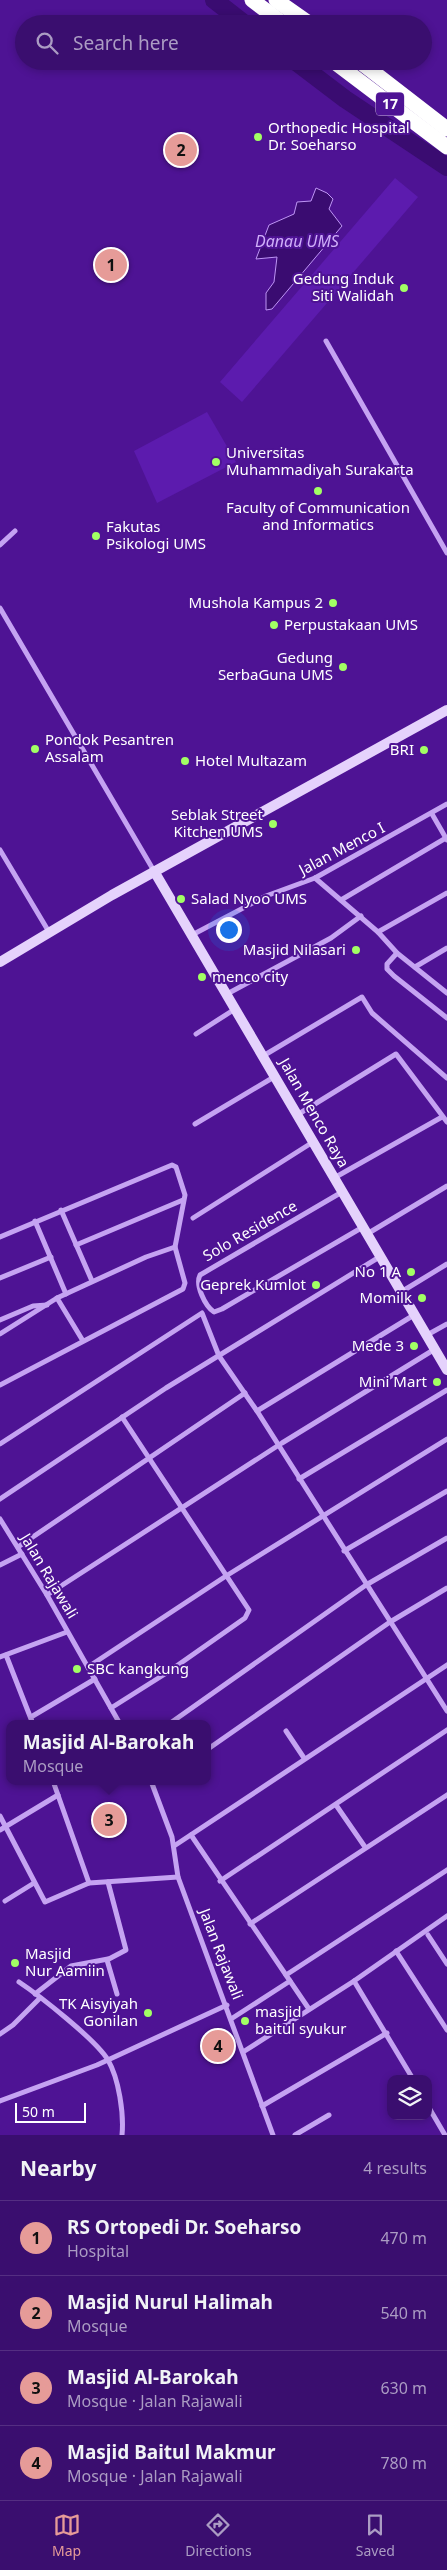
<!DOCTYPE html>
<meta charset="utf-8">
<style>
body{margin:0;font-family:"Noto Sans",sans-serif;background:#451c77;color:#f1f3f6}
.controls{position:absolute;right:15px;bottom:15px;display:grid;overflow:hidden;border-radius:10px;box-shadow:0 2px 8px #0003}
.controls button{width:45px;height:45px;display:grid;place-items:center;padding:0;border:0;border-bottom:1px solid #542e82;background:#3a0e6f;color:#f1f3f6;font:25px sans-serif}
.scale{position:absolute;left:15px;bottom:12px;width:71px;box-sizing:border-box;padding-left:5px;border:2px solid #fff;border-top:0;font-size:14px;line-height:18px;white-space:nowrap;color:#fff;-webkit-text-stroke:4px #4e1394;paint-order:stroke}
.you{position:absolute;left:228px;top:929px;width:18px;height:18px;margin:-12px;border:4px solid #fff;border-radius:50%;background:#1a73e8;box-shadow:0 0 0 8px #1a73e833}
.badge{display:grid;place-items:center;width:32px;height:32px;border-radius:50%;background:#e69b98;color:#111;font-size:16px;font-weight:700}
.pin{position:absolute;translate:-50% -50%;border:2px solid #fff;box-shadow:0 1px 5px #0006}
.popup{position:absolute;left:6px;top:1720px;width:205px;height:65px;box-sizing:border-box;display:grid;place-content:center;border-radius:10px;background:#3a0e6f;filter:drop-shadow(0 1px 4px #0005);font-size:16px;white-space:nowrap;color:#ab9cc3}
.popup b{font-size:19px;color:#f1f3f6}
.popup::after{content:'';position:absolute;left:50%;top:100%;margin-left:-10px;border:10px solid transparent;border-top-color:#3a0e6f}
.list{margin:0;padding:0;list-style:none}
h2{display:flex;justify-content:space-between;align-items:center;height:65px;margin:0;padding:0 20px;font-size:21px}
h2 small{font-size:16px;font-weight:400;color:#ab9cc3}
.list li{display:grid;grid-template-columns:32px 1fr auto;gap:15px;align-items:center;box-sizing:border-box;height:75px;padding:0 20px;border-top:1px solid #542e82}
.list b{display:block;font-size:19px;white-space:nowrap}
.list p{margin:0;font-size:16px;white-space:nowrap;color:#ab9cc3}
.list em{font-size:16px;font-style:normal;color:#ab9cc3}
.icon{flex:none;width:28px;height:28px;fill:none;stroke:currentColor;stroke-width:2;stroke-linecap:round;stroke-linejoin:round}
.map{position:relative;flex:none;width:447px;height:2135px;overflow:hidden}
.search{position:absolute;background:#3a0e6f;box-shadow:0 2px 8px #0003;left:15px;right:15px;top:15px;height:55px;display:flex;align-items:center;gap:12px;box-sizing:border-box;padding:0 18px;border-radius:28px;color:#ab9cc3;font-size:19px}
.sheet{height:365px;background:#3a0e6f}
nav{display:flex;justify-content:space-around;align-items:center;box-sizing:border-box;height:70px;border-top:1px solid #542e82;background:#3a0e6f;font-size:14px;color:#ab9cc3}
nav a{display:grid;justify-items:center;gap:2px}
nav .on{color:#e69b98}
.map>svg:first-child{display:block}
.green{fill:#5c1bae}
.water{fill:#3a0c71;stroke:#be95f5}
.lines{fill:none;stroke-linecap:round;stroke-linejoin:round}
.river{stroke:#3a0c71;stroke-width:18}
.street{stroke:#c5a3f2;stroke-width:5}
.secondary{stroke:#e5d2fc;stroke-width:10}
.highway{stroke:#fff;stroke-width:15}
.poi-dot{fill:#a2ff64;stroke:#4e1394;stroke-width:2}
.labels{text-anchor:middle;stroke-width:4;stroke-linejoin:round;paint-order:stroke}
.shield{fill:#4e1394;stroke:#cab8df;stroke-width:1}
.shield-label{font-size:14px;font-weight:bold;fill:#fff}
.poi-label{font-size:15px;fill:#fff;stroke:#4e1394;text-anchor:end}
.street-label{font-size:15px;fill:#fff;stroke:#4e1394}
.water-label{font-size:16px;font-style:italic;fill:#cfaff9;stroke:#4e1394}
</style>
<div class="map">
<svg width="447" height="2135" viewBox="0 0 447 2135">
<rect width="100%" height="100%" fill="#4e1394"/>
<g class="green">
<polygon points="395,178 418,197 242,402 220,382"/>
<polygon points="207,412 236,462 157,503 134,451"/>
</g>
<polygon class="water" points="316,188 327,193 333,199 329,209 342,226 272,309 266,310 266,293 274,282 277,257 256,259 269,225 294,214 297,202 311,201"/>
<g class="lines">
<g class="river">
<polyline points="214,0 245,24"/>
<polyline points="295,61 345,99 447,167"/>
</g>
<g class="street">
<polyline points="326,341 447,553"/>
<polyline points="0,545 15,531"/>
<polyline points="0,608 154,871"/>
<polyline points="432,814 447,840"/>
<polyline points="0,850 49,932"/>
<polyline points="315,878 378,932 447,893"/>
<polyline points="341,900 446,838"/>
<polyline points="378,932 397,953"/>
<polyline points="192,935 266,896 315,878 447,804"/>
<polyline points="415,967 447,948"/>
<polyline points="447,993 397,953 387,964 387,969 394,976 447,1018"/>
<polyline points="227,994 331,938 361,916"/>
<polyline points="196,1034 235,1009"/>
<polyline points="263,1056 362,997 372,1013 447,1078"/>
<polyline points="297,1115 396,1054 447,1122"/>
<polyline points="195,1124 274,1077"/>
<polyline points="334,1178 442,1117"/>
<path d="M342,1192L200,1275C195,1285 205,1306 214,1312L222,1309L363,1227"/>
<polyline points="61,1210 92,1281"/>
<polyline points="193,1218 313,1142"/>
<polyline points="35,1221 66,1294"/>
<polyline points="367,1234 447,1186"/>
<polyline points="0,1237 172,1165 176,1167 185,1195 175,1247"/>
<polyline points="76,1245 183,1200"/>
<polyline points="0,1278 51,1257"/>
<polyline points="401,1292 447,1264"/>
<polyline points="0,1320 33,1306 47,1305"/>
<polyline points="0,1334 57,1298"/>
<polyline points="427,1335 447,1324"/>
<polyline points="0,1385 183,1289 185,1283 175,1247 146,1257 57,1298 83,1341"/>
<polyline points="257,1411 414,1315"/>
<polyline points="0,1444 202,1313 219,1356 257,1411 447,1711"/>
<polyline points="299,1479 447,1390"/>
<polyline points="0,1499 166,1388 381,1256"/>
<polyline points="0,1519 47,1595 120,1724"/>
<polyline points="18,1547 245,1393"/>
<polyline points="344,1551 447,1491"/>
<polyline points="0,1565 22,1554"/>
<polyline points="47,1595 282,1443 435,1349"/>
<polyline points="6,1655 33,1724"/>
<polyline points="0,1657 67,1632"/>
<polyline points="88,1667 226,1576 447,1439"/>
<polyline points="111,1708 168,1672 245,1618 249,1610 122,1417"/>
<polyline points="31,1717 95,1679"/>
<polyline points="169,1724 366,1585 447,1538"/>
<polyline points="286,1731 304,1758"/>
<polyline points="208,1749 390,1622 447,1588"/>
<polyline points="53,1781 89,1883"/>
<polyline points="151,1781 172,1837 178,1877 273,2135"/>
<polyline points="336,1805 365,1847"/>
<polyline points="0,1816 45,1902 89,1883 178,1877"/>
<polyline points="0,1830 58,1795"/>
<polyline points="191,1835 309,2009"/>
<polyline points="174,1846 447,1665"/>
<polyline points="220,1881 447,1730"/>
<polyline points="108,1882 126,1950 107,1960 117,1994"/>
<polyline points="5,1901 34,1883"/>
<polyline points="250,1924 447,1795"/>
<polyline points="428,1935 447,1964"/>
<polyline points="396,1951 447,2030"/>
<polyline points="286,1975 447,1870"/>
<path d="M19,1982C40,1996 96,2040 108,2060C119,2079 124,2114 122,2135"/>
<polyline points="35,1994 71,1966 108,1959"/>
<polyline points="231,2019 290,1981"/>
<polyline points="0,2034 13,2025 40,1998"/>
<polyline points="243,2052 354,1981"/>
<polyline points="413,2079 354,1981 447,1916"/>
<polyline points="0,2101 97,2065 227,2005"/>
<polyline points="262,2106 387,2033"/>
<polyline points="428,2106 445,2135"/>
<polyline points="295,2135 329,2115"/>
</g>
<g class="secondary">
<polyline points="154,871 447,1370"/>
<polyline points="0,962 112,895 447,710"/>
</g>
<g class="highway">
<polyline points="252,0 284,24"/>
<polyline points="276,0 310,24"/>
<polyline points="333,61 447,147"/>
<polyline points="359,61 447,129"/>
</g>
</g>
<g class="poi-dot">
<circle cx="258" cy="137" r="5"/>
<circle cx="404" cy="288" r="5"/>
<circle cx="216" cy="462" r="5"/>
<circle cx="318" cy="491" r="5"/>
<circle cx="96" cy="536" r="5"/>
<circle cx="333" cy="603" r="5"/>
<circle cx="274" cy="625" r="5"/>
<circle cx="343" cy="667" r="5"/>
<circle cx="35" cy="749" r="5"/>
<circle cx="424" cy="750" r="5"/>
<circle cx="185" cy="761" r="5"/>
<circle cx="273" cy="824" r="5"/>
<circle cx="181" cy="899" r="5"/>
<circle cx="356" cy="950" r="5"/>
<circle cx="202" cy="977" r="5"/>
<circle cx="411" cy="1272" r="5"/>
<circle cx="316" cy="1285" r="5"/>
<circle cx="422" cy="1298" r="5"/>
<circle cx="414" cy="1346" r="5"/>
<circle cx="437" cy="1382" r="5"/>
<circle cx="77" cy="1669" r="5"/>
<circle cx="15" cy="1963" r="5"/>
<circle cx="148" cy="2013" r="5"/>
<circle cx="245" cy="2021" r="5"/>
</g>
<g class="labels">
<rect class="shield" x="376" y="92.5" width="28" height="23" rx="4"/>
<g class="shield-label">
<text x="390" y="109">17</text>
</g>
<g class="poi-label">
<text x="268" y="133" text-anchor="start">Orthopedic Hospital<tspan x="268" dy="17">Dr. Soeharso</tspan></text>
<text x="394" y="284">Gedung Induk<tspan x="394" dy="17">Siti Walidah</tspan></text>
<text x="226" y="458" text-anchor="start">Universitas<tspan x="226" dy="17">Muhammadiyah Surakarta</tspan></text>
<text x="318" y="513" text-anchor="middle">Faculty of Communication<tspan x="318" dy="17">and Informatics</tspan></text>
<text x="106" y="532" text-anchor="start">Fakutas<tspan x="106" dy="17">Psikologi UMS</tspan></text>
<text x="323" y="608">Mushola Kampus 2</text>
<text x="284" y="630" text-anchor="start">Perpustakaan UMS</text>
<text x="333" y="663">Gedung<tspan x="333" dy="17">SerbaGuna UMS</tspan></text>
<text x="45" y="745" text-anchor="start">Pondok Pesantren<tspan x="45" dy="17">Assalam</tspan></text>
<text x="414" y="755">BRI</text>
<text x="195" y="766" text-anchor="start">Hotel Multazam</text>
<text x="263" y="820">Seblak Street<tspan x="263" dy="17">Kitchen UMS</tspan></text>
<text x="191" y="904" text-anchor="start">Salad Nyoo UMS</text>
<text x="346" y="955">Masjid Nilasari</text>
<text x="212" y="982" text-anchor="start">menco city</text>
<text x="401" y="1277">No 1 A</text>
<text x="306" y="1290">Geprek Kumlot</text>
<text x="412" y="1303">Momilk</text>
<text x="404" y="1351">Mede 3</text>
<text x="427" y="1387">Mini Mart</text>
<text x="87" y="1674" text-anchor="start">SBC kangkung</text>
<text x="25" y="1959" text-anchor="start">Masjid<tspan x="25" dy="17">Nur Aamiin</tspan></text>
<text x="138" y="2009">TK Aisyiyah<tspan x="138" dy="17">Gonilan</tspan></text>
<text x="255" y="2017" text-anchor="start">masjid<tspan x="255" dy="17">baitul syukur</tspan></text>
</g>
<g class="street-label">
<text transform="translate(342 849) rotate(-28)" y="5">Jalan Menco I</text>
<text transform="translate(314 1113) rotate(60)" y="5">Jalan Menco Raya</text>
<text transform="translate(250 1231) rotate(-30)" y="5">Solo Residence</text>
<text transform="translate(49 1576) rotate(59)" y="5">Jalan Rajawali</text>
<text transform="translate(221 1954) rotate(69)" y="5">Jalan Rajawali</text>
</g>
<g class="water-label">
<text x="297" y="247">Danau UMS</text>
</g>
</g>
</svg>
<div class="controls">
<button><svg class="icon" aria-label="layers" viewBox="0 0 24 24"><path d="M12 4l9 5-9 5-9-5zM3 14l9 5 9-5"/></svg></button>
</div>
<div class="scale">50 m</div>
<div class="you"></div>
<div class="pin badge" style="left:111px;top:265px">1</div>
<div class="pin badge" style="left:181px;top:150px">2</div>
<div class="pin badge" style="left:109px;top:1820px">3</div>
<div class="popup"><b>Masjid Al-Barokah</b>Mosque</div>
<div class="pin badge" style="left:218px;top:2046px">4</div>
<div class="search"><svg class="icon" aria-label="search" viewBox="0 0 24 24"><circle cx="10" cy="10" r="6"/><path d="M15 15l6 6"/></svg>Search here</div>
</div>
<section class="sheet">
<h2>Nearby<small>4 results</small></h2>
<ul class="list">
<li><span class="badge">1</span><div><b>RS Ortopedi Dr. Soeharso</b><p>Hospital</p></div><em>470 m</em></li>
<li><span class="badge">2</span><div><b>Masjid Nurul Halimah</b><p>Mosque</p></div><em>540 m</em></li>
<li><span class="badge">3</span><div><b>Masjid Al-Barokah</b><p>Mosque · Jalan Rajawali</p></div><em>630 m</em></li>
<li><span class="badge">4</span><div><b>Masjid Baitul Makmur</b><p>Mosque · Jalan Rajawali</p></div><em>780 m</em></li>
</ul>
</section>
<nav>
<a class="on"><svg class="icon" aria-label="map" viewBox="0 0 24 24"><path d="M3 6l6-2 6 2 6-2v14l-6 2-6-2-6 2zM9 4v14M15 6v14"/></svg>Map</a>
<a><svg class="icon" aria-label="directions" viewBox="0 0 24 24"><path d="M12 3l9 9-9 9-9-9zM9 14v-3h6M13 9l2 2-2 2"/></svg>Directions</a>
<a><svg class="icon" aria-label="saved" viewBox="0 0 24 24"><path d="M7 4h10v16l-5-4-5 4z"/></svg>Saved</a>
</nav>
